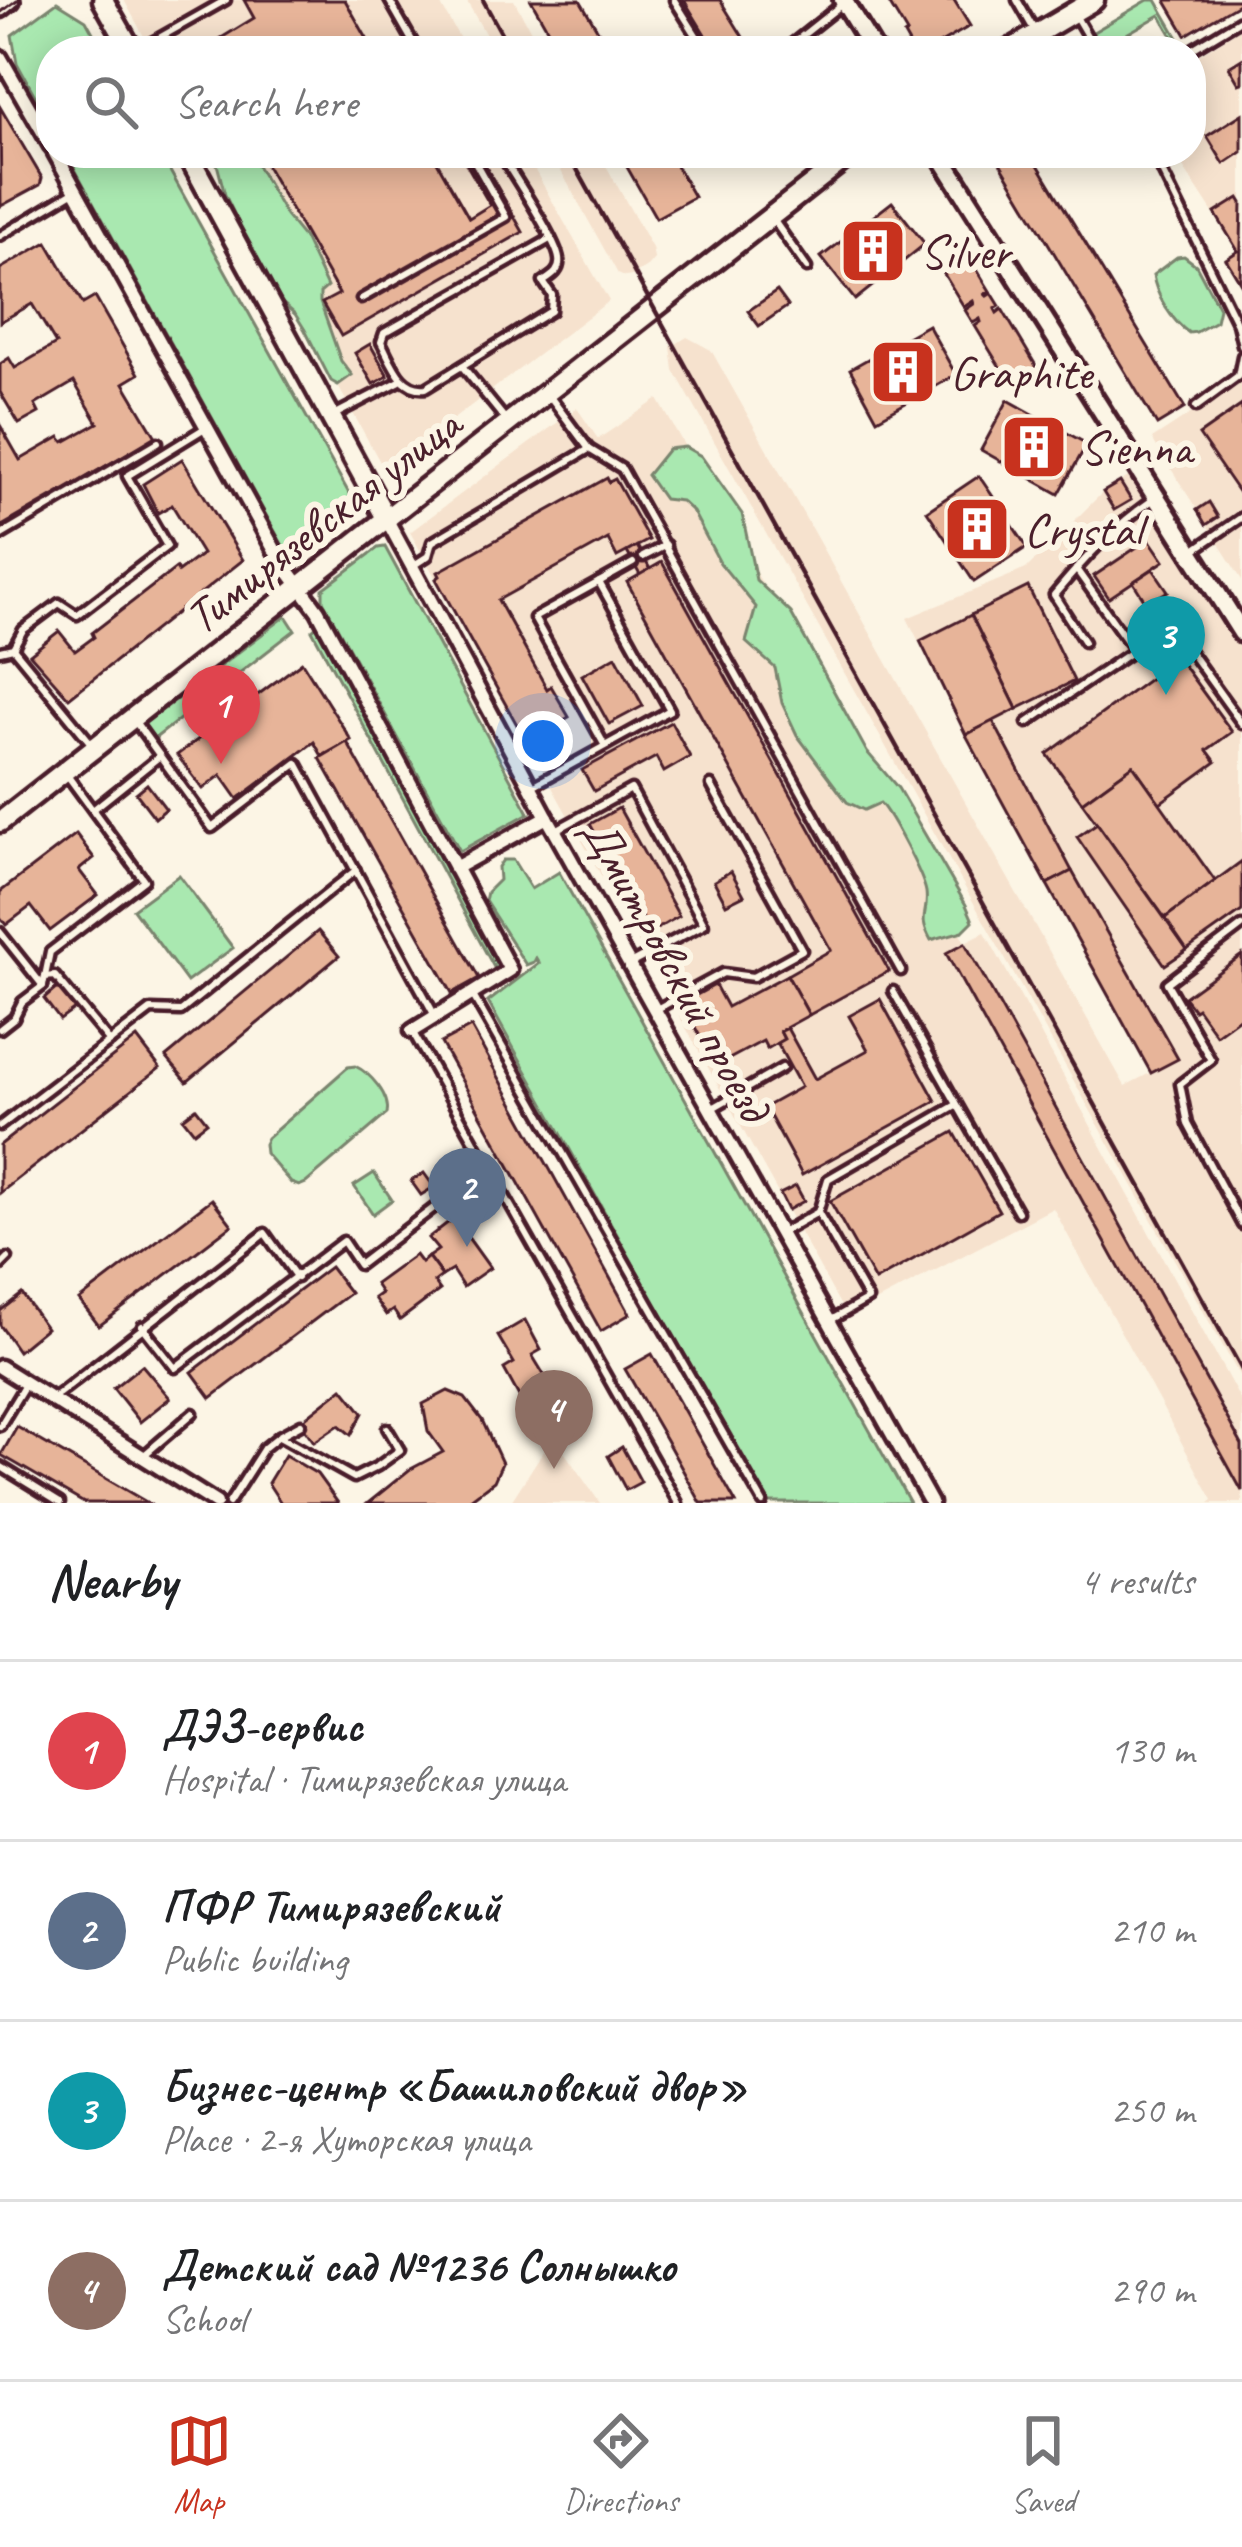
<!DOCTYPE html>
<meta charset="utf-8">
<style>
body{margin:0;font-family:Caveat,sans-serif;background:#f6f6f6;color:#202124}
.you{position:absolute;left:543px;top:741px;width:42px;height:42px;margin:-30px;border:9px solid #fff;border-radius:50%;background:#1a73e8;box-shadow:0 0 0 18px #1a73e833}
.badge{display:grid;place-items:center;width:78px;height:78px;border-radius:50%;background:#c8321e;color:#fff;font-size:39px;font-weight:700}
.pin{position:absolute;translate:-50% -99px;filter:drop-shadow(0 3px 6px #0008)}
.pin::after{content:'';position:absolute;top:63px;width:42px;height:36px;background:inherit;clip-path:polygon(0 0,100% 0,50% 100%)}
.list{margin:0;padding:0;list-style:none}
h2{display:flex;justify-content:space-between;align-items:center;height:156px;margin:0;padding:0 48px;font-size:51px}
h2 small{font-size:39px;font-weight:400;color:#757577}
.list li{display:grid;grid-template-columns:78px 1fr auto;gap:36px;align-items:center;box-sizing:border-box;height:180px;padding:0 48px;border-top:3px solid #e0e0e0}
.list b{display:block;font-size:45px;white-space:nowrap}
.list p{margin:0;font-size:39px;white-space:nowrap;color:#757577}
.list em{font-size:39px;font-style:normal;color:#757577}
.icon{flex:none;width:66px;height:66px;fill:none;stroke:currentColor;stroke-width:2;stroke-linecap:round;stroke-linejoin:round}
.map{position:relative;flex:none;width:1242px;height:1503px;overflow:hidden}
.search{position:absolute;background:#fff;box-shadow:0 6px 30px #0003;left:36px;right:36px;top:36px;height:132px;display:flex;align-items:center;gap:30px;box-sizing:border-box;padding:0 42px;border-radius:48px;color:#757577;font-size:45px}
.sheet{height:876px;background:#fff}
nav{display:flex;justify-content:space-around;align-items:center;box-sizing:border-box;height:168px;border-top:3px solid #e0e0e0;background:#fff;font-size:33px;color:#757577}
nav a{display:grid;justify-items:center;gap:6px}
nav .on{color:#c8321e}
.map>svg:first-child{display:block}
.built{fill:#f6e2ce}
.green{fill:#a9e8b0;stroke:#7a846e;stroke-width:3}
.building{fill:#e7b499;stroke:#4a1f2b;stroke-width:3}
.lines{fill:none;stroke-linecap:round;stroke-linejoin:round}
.service-casing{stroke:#4a1f2b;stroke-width:15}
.minor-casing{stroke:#4a1f2b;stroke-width:21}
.tertiary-casing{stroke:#4a1f2b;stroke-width:26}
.secondary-casing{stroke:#4a1f2b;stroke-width:27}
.service{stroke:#fcf5e5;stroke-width:6}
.minor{stroke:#fcf5e5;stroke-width:12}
.tertiary{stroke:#fcf5e5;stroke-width:16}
.secondary{stroke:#fcf5e5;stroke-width:18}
.tram{stroke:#4a1f2b;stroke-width:3}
.rail{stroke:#4a1f2b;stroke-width:4.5}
.labels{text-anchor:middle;stroke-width:12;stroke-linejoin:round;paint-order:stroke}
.poi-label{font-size:48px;fill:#4a1f2b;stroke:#fcf5e5;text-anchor:start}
.street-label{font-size:48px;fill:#4a1f2b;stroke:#fcf5e5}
</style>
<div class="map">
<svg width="1242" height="1503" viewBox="0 0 1242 1503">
<rect width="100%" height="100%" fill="#fcf5e5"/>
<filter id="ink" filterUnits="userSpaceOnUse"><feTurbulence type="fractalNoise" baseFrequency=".00833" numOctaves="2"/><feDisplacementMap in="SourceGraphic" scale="24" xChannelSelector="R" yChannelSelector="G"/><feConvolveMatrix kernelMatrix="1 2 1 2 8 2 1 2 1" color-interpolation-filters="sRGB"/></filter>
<g filter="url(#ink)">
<g class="built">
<polygon points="124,0 438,0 467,51 152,51"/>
<polygon points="466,0 514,0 542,51 495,51"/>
<polygon points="1242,28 1242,201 1239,197 1213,213 1174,153 1191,153 1191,60"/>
<polygon points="209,153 525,153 609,301 385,471"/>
<polygon points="551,153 599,153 652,248 654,259 647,267 632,276 625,277 618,274"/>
<polygon points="687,337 711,350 1125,1086 1150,1073 966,735 907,618 1026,569 1103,492 1130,476 1242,652 1242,1380 674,370 671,347"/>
<polygon points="1242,380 1242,580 1152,439"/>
<polygon points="658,399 965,942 985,932 1242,1403 1242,1503 1209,1503 1213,1500 1053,1208 847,1317 410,532 577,408 598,439"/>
<polygon points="553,1436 600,1503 510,1503"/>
</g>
<g class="green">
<polygon points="1148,0 1156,0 1185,50 1181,51 1160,15 1100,49 1090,34"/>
<polygon points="57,2 86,20 103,51 51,51 51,125 17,63 12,35"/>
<polygon points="66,153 160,153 356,506 288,555"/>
<polygon points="210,153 250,153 286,216 304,238 327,287 320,293 320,302 341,361 352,375 338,385 331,381 305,330 295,314 281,302 261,270 225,195 217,164"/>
<path d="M1184,256L1196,265L1219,308L1216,321L1196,332L1189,333C1172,321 1156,296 1153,275L1177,257Z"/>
<path d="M685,447L701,456L742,514L756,580L791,613L867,752L898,788L966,905L973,921L963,931L931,940C917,915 929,914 926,892C923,875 891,815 880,803L864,810L847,802L797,735L782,703L775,668L746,642L756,607L720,563L693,512L681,501L664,499L647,475L668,449Z"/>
<polygon points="385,547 529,813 460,851 323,601 323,589 378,548"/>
<polygon points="286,616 295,630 154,739 144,724"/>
<polygon points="319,624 504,969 497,973 312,630"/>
<polygon points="503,860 513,860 531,889 559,872 910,1503 766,1503 488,1002 539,963 536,958 534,962 526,965 485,901 487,892 499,880 498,867"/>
<polygon points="179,875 233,948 187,982 133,909"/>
<path d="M355,1066C370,1073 391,1096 387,1114L306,1183L299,1186L291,1183L265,1153L264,1144L267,1138L348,1067Z"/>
<polygon points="374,1173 392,1200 373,1214 354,1186"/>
</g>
<g class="building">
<polygon points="244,0 345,0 374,51 200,51 254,18"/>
<polygon points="531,0 580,0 610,51 560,51"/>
<polygon points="684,0 720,0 748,45 739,51 715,51"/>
<polygon points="895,0 954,0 970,26 927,51 913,51 904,35 907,33 890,5"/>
<polygon points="1168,0 1242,0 1242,2 1186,35 1166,1"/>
<polygon points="1242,59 1242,83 1239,84 1229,67"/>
<polygon points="0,107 42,178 40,185 1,206"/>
<polygon points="1242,114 1242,152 1224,164 1207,136"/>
<polygon points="259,153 432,153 469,218 490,205 460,153 478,153 523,232 341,336 322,303 339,294"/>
<polygon points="619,153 669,153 694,197 656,218"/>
<polygon points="1012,153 1031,153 1185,408 1157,425 999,161"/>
<polygon points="1239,198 1242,203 1240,282 1226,259 1238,251 1215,213"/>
<polygon points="892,202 925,244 855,300 821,257"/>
<polygon points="47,242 83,304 95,297 139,374 124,383 156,437 0,527 0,425 20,460 60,437 64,442 98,423 74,382 35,405 39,413 19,424 0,392 0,364 9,358 15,368 56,344 32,304 0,322 0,269"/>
<polygon points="965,250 990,291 985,294 987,296 992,293 1000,306 995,309 997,313 1002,309 1038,369 1011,385 975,326 981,322 980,319 973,323 965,310 974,304 973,301 964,307 939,266"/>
<polygon points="777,291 788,306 759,326 748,311"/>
<polygon points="928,325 956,375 877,419 850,369"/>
<polygon points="370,344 388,376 373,384 355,353"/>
<polygon points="1008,400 1087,444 1059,494 981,450"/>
<polygon points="1242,405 1242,491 1239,493 1199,435"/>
<polygon points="182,459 243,560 69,698 30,654 59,631 75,651 94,637 92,633 176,568 178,572 202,554 172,505 158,513 143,484"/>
<polygon points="979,476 1027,547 974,582 927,511"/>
<polygon points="607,478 609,482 615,479 649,540 617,557 608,539 498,600 547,689 551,686 569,717 526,741 436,579 440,576 438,572"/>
<polygon points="1120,482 1131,500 1114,510 1103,492"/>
<polygon points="1209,502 1218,517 1206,525 1197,510"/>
<polygon points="1149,539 1164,561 1109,598 1094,576"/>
<polygon points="637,546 650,569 640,575 627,552"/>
<polygon points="662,562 889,971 809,1015 787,975 831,950 627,582"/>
<polygon points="1153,569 1168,591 1147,604 1133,582"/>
<polygon points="1028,587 1074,681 1017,709 971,615"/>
<polygon points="971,615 1017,709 966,735 920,641"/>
<polygon points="616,656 643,706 609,724 582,675"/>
<polygon points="1178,658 1232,732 1207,750 1216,762 1160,803 1133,765 1082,802 1047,754"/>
<polygon points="302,662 351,740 322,756 314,742 238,799 221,775 203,789 177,755"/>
<polygon points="993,721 1072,871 1047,884 966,735"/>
<polygon points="671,722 690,757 664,772 656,757 594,791 582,770"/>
<polygon points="347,742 479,978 452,993 320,758"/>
<polygon points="1133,765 1215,881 1165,918 1082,802"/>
<polygon points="147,784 166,809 155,818 136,793"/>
<polygon points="619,808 679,916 650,933 590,824"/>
<polygon points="1097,823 1187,950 1165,965 1077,837"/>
<polygon points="76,834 94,858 79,870 98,895 50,931 31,906 6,925 0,917 0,892"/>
<polygon points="1242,861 1242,911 1187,950 1165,918"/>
<polygon points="731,871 744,895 726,904 714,881"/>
<polygon points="1072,871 1178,1059 1151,1073 1047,884"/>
<polygon points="318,931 339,956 187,1082 166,1057"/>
<polygon points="965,943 1242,1445 1242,1491 946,953"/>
<polygon points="1242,955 1242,1016 1216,1035 1197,1008 1194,1010 1184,997"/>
<polygon points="787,975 809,1015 780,1031 784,1039 767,1049 763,1041 716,1066 682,1003 715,985 727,1007"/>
<polygon points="58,987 75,1009 60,1020 44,999"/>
<polygon points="880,999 936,1101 802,1175 765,1107 801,1087 777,1043 784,1039 780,1031 787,1028 815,1079 868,1050 849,1016"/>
<polygon points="471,1027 630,1314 601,1331 441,1043"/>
<polygon points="137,1038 160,1068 0,1193 0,1145"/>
<polygon points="196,1108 207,1122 194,1132 183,1118"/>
<polygon points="954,1132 999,1211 875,1281 830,1201"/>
<polygon points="424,1173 434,1187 421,1195 411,1181"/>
<polygon points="796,1186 804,1201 788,1210 780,1194"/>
<polygon points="212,1199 232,1225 99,1326 79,1300"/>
<polygon points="454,1218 490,1268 463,1287 452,1270 442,1276 428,1257 438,1250 428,1238"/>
<polygon points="415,1255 421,1263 428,1257 442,1276 434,1282 440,1290 400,1320 393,1310 386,1315 374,1298 381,1293 375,1284"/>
<polygon points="330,1267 350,1293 211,1398 192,1372"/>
<polygon points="22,1294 46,1328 18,1351 0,1325 0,1311"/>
<polygon points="525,1320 541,1350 532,1355 549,1383 521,1400 504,1369 514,1363 498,1336"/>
<polygon points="652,1354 736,1503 701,1503 666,1440 625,1369"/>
<polygon points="142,1365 170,1398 140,1422 113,1388"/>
<polygon points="343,1388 363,1413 351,1435 339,1425 314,1442 300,1422"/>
<polygon points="448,1391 465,1398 482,1420 502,1463 494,1481 465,1503 368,1503 409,1470 443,1452 428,1431 423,1404"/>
<polygon points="17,1427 148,1503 84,1503 15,1463 1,1455"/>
<polygon points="622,1447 641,1482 626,1490 608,1456"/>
<polygon points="285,1455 317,1474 338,1503 281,1503 268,1483"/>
</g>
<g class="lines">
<defs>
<g id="service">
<polyline points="389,0 418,51"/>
<polyline points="674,0 706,51"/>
<polyline points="1017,0 1036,33"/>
<polyline points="1075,15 1096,51"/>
<polyline points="136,51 226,0"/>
<polyline points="783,51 841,5"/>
<polyline points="1189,51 1242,19"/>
<path d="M500,153C512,173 557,240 559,259C561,271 552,276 543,282L552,295L551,311L426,388C400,391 392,362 381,342L384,333L550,239"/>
<polyline points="1153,153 1237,324 1242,345"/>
<polyline points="772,218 807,268"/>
<polyline points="0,236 73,192"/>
<polyline points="361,299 506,217 470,153"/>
<polyline points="462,366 505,419"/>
<polyline points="548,394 589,449"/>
<polyline points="1196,407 1238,376 1242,356"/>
<polyline points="334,415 402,380"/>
<polyline points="0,536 158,442"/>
<polyline points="1193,551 1242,517"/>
<polyline points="643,557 666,545"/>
<polyline points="414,565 428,556 432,542 589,449 622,469 901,971"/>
<polyline points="1076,569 1135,652"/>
<polyline points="599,582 633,563"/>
<path d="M1084,642L1054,595C1084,559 1115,525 1154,499"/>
<polyline points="13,648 94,747"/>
<polyline points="0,651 13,648 23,630 59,603 77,615 167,546 127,476 205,428"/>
<polyline points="134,720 212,828 297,763 434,1014"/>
<polyline points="1027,723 1171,625 1242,724"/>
<polyline points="531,787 547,778 670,710 599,582 534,618 605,746"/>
<polyline points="94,809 160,756"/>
<polyline points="558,829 631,789 704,924 630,964"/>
<polyline points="1242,926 1167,983 1211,1060 1180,1084 1188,1124 1242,1225"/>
<polyline points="0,932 43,986 22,1002 14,1018 0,1029"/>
<polyline points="45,977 55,976 110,1042"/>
<polyline points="43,986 50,952 144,880 67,775"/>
<polyline points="893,991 1018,1212"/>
<polyline points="472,994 763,1503"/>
<polyline points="655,1010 723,973 753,977 802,950 711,785"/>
<polyline points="412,1031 678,1503"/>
<polyline points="711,1109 782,1068"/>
<polyline points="0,1126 151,1010 181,1011 356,870"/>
<polyline points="818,1212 828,1179 956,1105"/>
<polyline points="781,1233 818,1212 868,1299 831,1320"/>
<polyline points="0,1266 8,1258"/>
<polyline points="142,1326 175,1368 343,1241 359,1265 486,1168"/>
<polyline points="52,1399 265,1233 297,1278"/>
<polyline points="0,1426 26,1383"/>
<polyline points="279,1436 301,1424"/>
<polyline points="143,1456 193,1413"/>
<polyline points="0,1466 60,1503"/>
<polyline points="229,1503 264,1448 279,1436 354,1478 378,1466 400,1450 387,1428"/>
</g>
<g id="minor">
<polyline points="0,57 51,146"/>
<polyline points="55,153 279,558 318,611 510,970 412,1031"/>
<polyline points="387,520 547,817 931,1503"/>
<polyline points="455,868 547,817"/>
<polyline points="0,1367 216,1503"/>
</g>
<g id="tertiary">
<polyline points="843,0 874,51"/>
<polyline points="0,8 10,0"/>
<polyline points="939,153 1242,633"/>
</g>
<g id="secondary">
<polyline points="103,0 132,51"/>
<polyline points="1008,51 1094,0"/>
<polyline points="187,153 387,520"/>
<polyline points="0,822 852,153"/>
</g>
</defs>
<use href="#service" class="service-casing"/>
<use href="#minor" class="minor-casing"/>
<use href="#tertiary" class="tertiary-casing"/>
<use href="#secondary" class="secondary-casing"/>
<use href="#service" class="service"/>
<use href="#minor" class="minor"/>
<use href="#tertiary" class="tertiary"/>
<use href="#secondary" class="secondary"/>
<polyline class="tram" points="0,13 17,0"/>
<g class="rail">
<polyline points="483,0 511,51"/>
<polyline points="568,153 1242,1370"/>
</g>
</g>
</g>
<defs>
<symbol id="building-square" viewBox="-11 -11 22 22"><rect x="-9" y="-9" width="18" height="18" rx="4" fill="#c8321e" stroke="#fcf5e5"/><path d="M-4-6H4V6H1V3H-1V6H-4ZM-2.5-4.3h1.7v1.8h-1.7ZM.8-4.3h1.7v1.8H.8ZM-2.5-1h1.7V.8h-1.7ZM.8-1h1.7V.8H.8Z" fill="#fff"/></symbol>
</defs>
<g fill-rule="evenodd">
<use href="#building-square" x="835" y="213" width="76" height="76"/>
<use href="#building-square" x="865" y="334" width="76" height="76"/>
<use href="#building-square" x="996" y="409" width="76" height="76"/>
<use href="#building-square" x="939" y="491" width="76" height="76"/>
</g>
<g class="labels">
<g class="poi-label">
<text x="920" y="268">Silver</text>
<text x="950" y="389">Graphite</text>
<text x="1080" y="464">Sienna</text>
<text x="1024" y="546">Crystal</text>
</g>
<g class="street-label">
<text transform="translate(322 520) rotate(-38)" y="17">Тимирязевская улица</text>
<text transform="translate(677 968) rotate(61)" y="17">Дмитровский проезд</text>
</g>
</g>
</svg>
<div class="you"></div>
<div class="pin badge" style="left:221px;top:764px;background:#e0444e">1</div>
<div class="pin badge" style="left:467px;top:1247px;background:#5c6f8a">2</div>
<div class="pin badge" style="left:1166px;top:695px;background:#0f9aa8">3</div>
<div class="pin badge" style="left:554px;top:1469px;background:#8d6e63">4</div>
<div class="search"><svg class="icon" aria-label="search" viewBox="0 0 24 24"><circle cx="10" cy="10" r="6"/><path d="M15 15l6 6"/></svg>Search here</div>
</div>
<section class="sheet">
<h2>Nearby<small>4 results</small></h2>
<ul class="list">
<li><span class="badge" style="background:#e0444e">1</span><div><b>ДЭЗ-сервис</b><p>Hospital · Тимирязевская улица</p></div><em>130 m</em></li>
<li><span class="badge" style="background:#5c6f8a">2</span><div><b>ПФР Тимирязевский</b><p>Public building</p></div><em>210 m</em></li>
<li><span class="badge" style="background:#0f9aa8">3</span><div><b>Бизнес-центр «Башиловский двор»</b><p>Place · 2-я Хуторская улица</p></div><em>250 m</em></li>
<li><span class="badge" style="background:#8d6e63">4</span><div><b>Детский сад №1236 Солнышко</b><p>School</p></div><em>290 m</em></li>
</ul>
</section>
<nav>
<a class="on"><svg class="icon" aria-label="map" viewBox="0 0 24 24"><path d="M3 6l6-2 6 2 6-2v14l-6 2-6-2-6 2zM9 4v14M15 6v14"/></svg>Map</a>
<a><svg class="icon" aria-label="directions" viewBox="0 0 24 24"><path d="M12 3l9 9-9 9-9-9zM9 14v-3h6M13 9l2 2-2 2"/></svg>Directions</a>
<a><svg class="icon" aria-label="saved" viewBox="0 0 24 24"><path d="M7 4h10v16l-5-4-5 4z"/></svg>Saved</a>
</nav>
